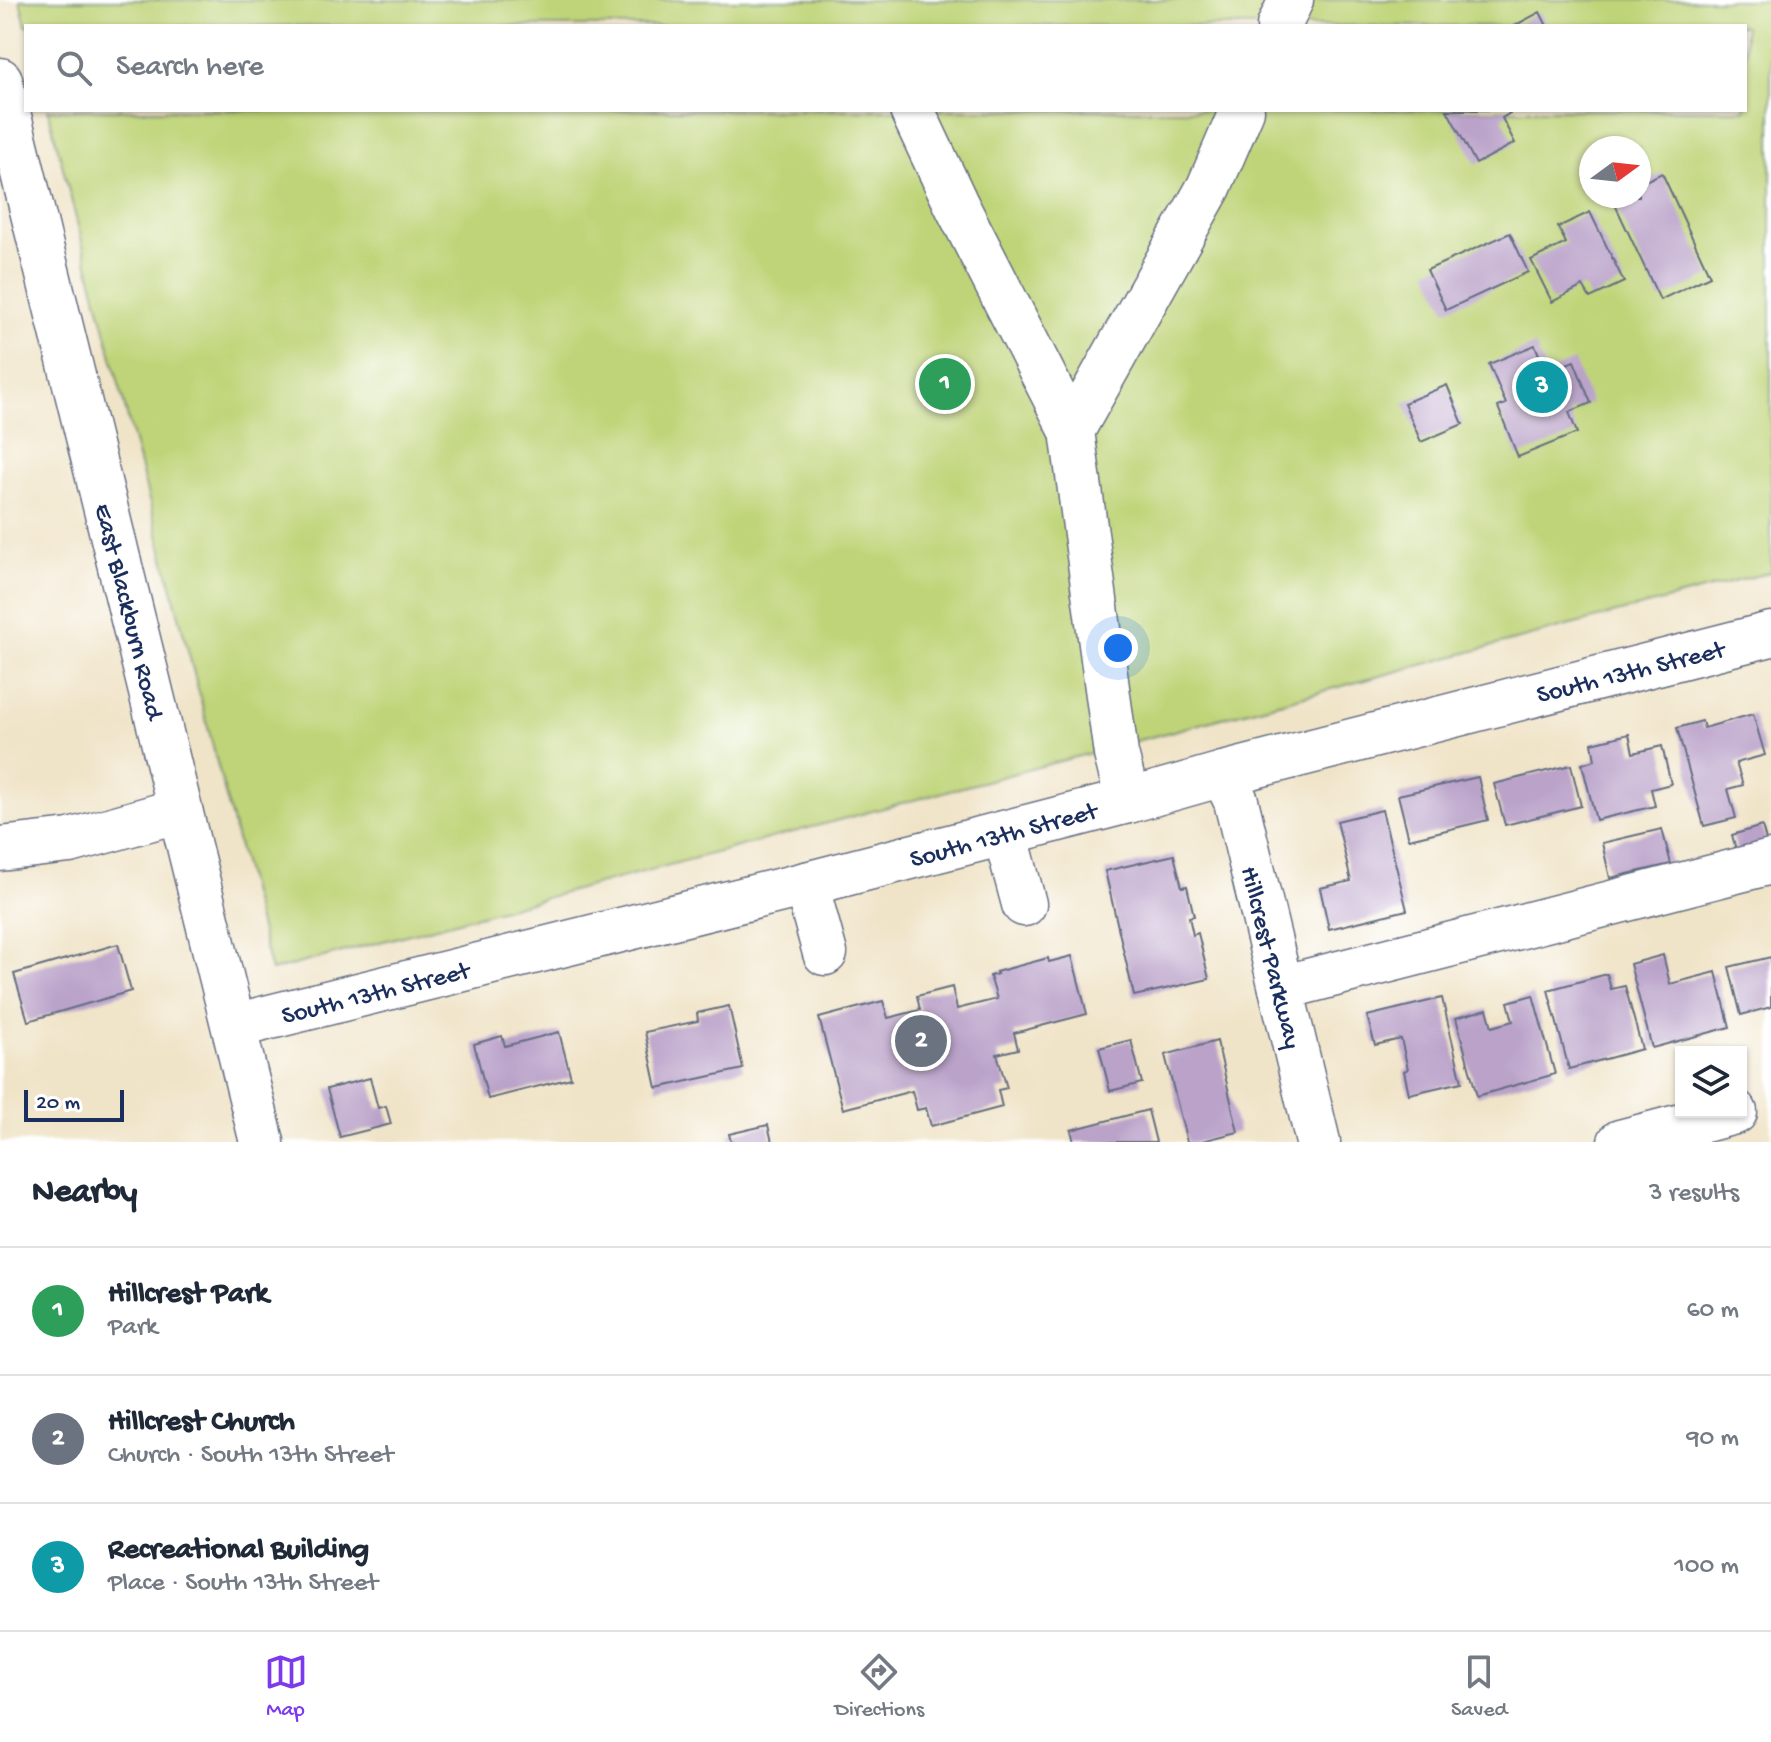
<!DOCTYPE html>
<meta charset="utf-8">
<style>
body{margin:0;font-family:"Gochi Hand",sans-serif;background:#f6f6f7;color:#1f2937}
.controls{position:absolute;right:24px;bottom:24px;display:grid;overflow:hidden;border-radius:0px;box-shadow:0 2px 6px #0004}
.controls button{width:72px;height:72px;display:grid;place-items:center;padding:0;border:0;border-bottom:2px solid #e0e1e3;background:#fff;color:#1f2937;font:40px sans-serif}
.compass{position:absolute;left:1579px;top:136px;width:72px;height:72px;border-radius:50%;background:#fff;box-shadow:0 2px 6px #0004;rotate:75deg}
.scale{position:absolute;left:24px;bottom:20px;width:100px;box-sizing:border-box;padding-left:8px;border:4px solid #1b2f5e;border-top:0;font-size:22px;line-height:28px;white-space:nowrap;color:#1b2f5e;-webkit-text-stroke:6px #fff;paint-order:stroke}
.you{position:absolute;left:1118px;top:648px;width:28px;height:28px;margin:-20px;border:6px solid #fff;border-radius:50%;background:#1a73e8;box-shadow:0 0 0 12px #1a73e833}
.badge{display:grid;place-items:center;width:52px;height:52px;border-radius:50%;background:#7c3aed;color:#fff;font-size:26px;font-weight:700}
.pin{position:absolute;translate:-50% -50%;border:4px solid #fff;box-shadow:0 2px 8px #0006}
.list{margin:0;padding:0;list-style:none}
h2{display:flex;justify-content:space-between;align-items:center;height:104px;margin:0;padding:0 32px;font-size:34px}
h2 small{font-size:26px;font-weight:400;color:#747a83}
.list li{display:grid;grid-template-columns:52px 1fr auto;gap:24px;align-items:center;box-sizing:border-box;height:128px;padding:0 32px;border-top:2px solid #e0e1e3}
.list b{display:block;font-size:30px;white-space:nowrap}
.list p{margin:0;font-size:26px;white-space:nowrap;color:#747a83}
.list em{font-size:26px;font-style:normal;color:#747a83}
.icon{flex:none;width:44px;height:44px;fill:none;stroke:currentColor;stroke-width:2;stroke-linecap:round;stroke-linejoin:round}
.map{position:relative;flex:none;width:1771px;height:1142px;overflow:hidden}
.search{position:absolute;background:#fff;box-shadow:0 2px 6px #0004;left:24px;right:24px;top:24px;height:88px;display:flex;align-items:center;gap:20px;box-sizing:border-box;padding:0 28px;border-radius:0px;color:#747a83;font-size:30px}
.sheet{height:488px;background:#fff}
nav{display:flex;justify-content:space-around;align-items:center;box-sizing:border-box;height:112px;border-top:2px solid #e0e1e3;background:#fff;font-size:22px;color:#747a83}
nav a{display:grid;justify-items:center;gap:4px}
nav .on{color:#7c3aed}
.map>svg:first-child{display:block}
.green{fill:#bfd478;stroke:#6d826b;stroke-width:2;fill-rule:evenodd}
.building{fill:#baa2c9}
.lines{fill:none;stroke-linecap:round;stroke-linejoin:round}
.minor-casing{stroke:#666e83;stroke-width:47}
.minor{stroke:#fff;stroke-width:44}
.labels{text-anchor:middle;stroke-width:6;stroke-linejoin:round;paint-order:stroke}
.street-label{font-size:26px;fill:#1b2f5e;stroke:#fff}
</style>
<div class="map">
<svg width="1771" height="1142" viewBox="0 0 1771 1142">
<rect width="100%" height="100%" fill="#fff"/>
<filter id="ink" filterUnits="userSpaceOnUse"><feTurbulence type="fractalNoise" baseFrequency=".0125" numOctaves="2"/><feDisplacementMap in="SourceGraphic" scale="16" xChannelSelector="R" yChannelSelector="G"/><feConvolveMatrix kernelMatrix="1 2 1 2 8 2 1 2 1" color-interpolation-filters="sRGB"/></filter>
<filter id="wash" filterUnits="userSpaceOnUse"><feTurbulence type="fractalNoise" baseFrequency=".006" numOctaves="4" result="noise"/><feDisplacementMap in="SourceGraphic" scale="32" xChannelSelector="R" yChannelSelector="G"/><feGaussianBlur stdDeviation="1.8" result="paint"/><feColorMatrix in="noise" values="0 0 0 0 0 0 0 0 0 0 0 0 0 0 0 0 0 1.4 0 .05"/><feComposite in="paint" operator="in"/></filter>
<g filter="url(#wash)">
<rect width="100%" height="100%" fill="#f0e4c8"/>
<path class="green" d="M20,0H1771V572L271,971L48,110H1745V26H26ZM1591,148H1639V196H1591Z"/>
<g id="blocks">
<g class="building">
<polygon points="1540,12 1547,26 1514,26"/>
<polygon points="1447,110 1509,110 1510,113 1502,118 1515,143 1476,164"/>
<polygon points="1662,173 1710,276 1660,300 1611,196 1639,196 1639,184"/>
<polygon points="1590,212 1624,282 1590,298 1583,286 1552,302 1531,260 1566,243 1558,227"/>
<polygon points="1510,233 1528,272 1446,310 1427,270"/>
<polygon points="1535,345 1546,372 1574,361 1591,403 1569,412 1577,433 1518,457 1498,407 1506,404 1489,364"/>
<polygon points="1447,385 1463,424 1421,442 1404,403"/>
<polygon points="1753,714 1765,755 1736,763 1743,785 1728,789 1736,818 1704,826 1677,728 1702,721 1704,728"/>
<polygon points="1629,734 1633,753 1662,746 1671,784 1651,789 1655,806 1596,820 1582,764 1595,760 1592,743"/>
<polygon points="1571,765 1581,806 1505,825 1494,784"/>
<polygon points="1478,777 1488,820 1409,839 1398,795"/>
<polygon points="1382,810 1407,910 1329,929 1320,888 1351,881 1337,821"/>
<polygon points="1762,826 1767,844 1737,853 1732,835"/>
<polygon points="1662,829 1671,864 1610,878 1602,843"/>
<polygon points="1174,855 1182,887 1187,886 1194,916 1189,917 1193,935 1198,933 1209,979 1134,996 1105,871"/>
<polygon points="118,944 131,991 28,1021 14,974"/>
<polygon points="1663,955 1670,984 1716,972 1730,1027 1652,1048 1630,964"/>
<polygon points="1072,956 1087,1014 1014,1033 1018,1049 997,1054 1007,1088 998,1090 1002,1107 931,1126 926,1108 917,1110 912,1091 843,1109 819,1018 883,1001 888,1018 920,1010 917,996 952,987 957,1009 997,999 990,976 997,974 996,972 1048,958 1049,962"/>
<polygon points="1771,957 1771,1007 1741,1015 1729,967"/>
<polygon points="1607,974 1611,989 1625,986 1642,1049 1569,1069 1548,990"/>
<polygon points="1533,995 1555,1074 1477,1096 1456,1018 1487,1009 1492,1027 1513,1021 1508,1002"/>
<polygon points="1442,998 1462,1082 1409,1094 1404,1071 1408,1069 1401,1039 1375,1045 1367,1016"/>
<polygon points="729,1006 743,1069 657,1088 645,1032 698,1021 697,1013"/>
<polygon points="559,1032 571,1078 488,1099 474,1044 502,1036 505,1046"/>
<polygon points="1131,1040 1142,1083 1110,1091 1099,1048"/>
<polygon points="1217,1041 1238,1132 1198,1142 1187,1142 1165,1055"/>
<polygon points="370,1078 378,1108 386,1106 391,1124 340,1137 327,1089"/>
<polygon points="1148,1110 1156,1142 1074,1142 1071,1130"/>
<polygon points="768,1125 772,1142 731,1142 729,1134"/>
</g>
</g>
</g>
<g filter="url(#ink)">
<use href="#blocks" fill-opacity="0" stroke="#666e83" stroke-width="2"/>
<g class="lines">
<defs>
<g id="minor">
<polyline points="1279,26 1291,0"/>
<polyline points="0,80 262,1142"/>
<polyline points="912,110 957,206 1072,431"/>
<polyline points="1223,774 1236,801 1318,1142"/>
<polyline points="1128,801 1116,754 1072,431 1209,187 1242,110"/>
<polyline points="1005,833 1024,904"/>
<polyline points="0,849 70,841 180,810"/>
<polyline points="806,884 825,953"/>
<polyline points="1281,988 1771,862"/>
<polyline points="234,1026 806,884 1128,801 1223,774 1771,634"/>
<polyline points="1620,1142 1735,1112"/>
</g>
</defs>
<use href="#minor" class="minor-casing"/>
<use href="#minor" class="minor"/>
</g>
</g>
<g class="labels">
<g class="street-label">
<text transform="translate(131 611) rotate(76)" y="9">East Blackburn Road</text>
<text transform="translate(1630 670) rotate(-14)" y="9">South 13th Street</text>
<text transform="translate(1003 833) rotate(-15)" y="9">South 13th Street</text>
<text transform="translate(1273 957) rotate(76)" y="9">Hillcrest Parkway</text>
<text transform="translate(375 991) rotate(-14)" y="9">South 13th Street</text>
</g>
</g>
</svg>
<div class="controls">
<button><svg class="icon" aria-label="layers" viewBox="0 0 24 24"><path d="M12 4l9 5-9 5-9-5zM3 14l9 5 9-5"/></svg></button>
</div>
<svg class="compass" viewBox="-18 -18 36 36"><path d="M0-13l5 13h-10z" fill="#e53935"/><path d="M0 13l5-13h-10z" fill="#747a83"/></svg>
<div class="scale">20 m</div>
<div class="you"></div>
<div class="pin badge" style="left:945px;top:384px;background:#2e9e5b">1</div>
<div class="pin badge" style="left:921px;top:1041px;background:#6b7280">2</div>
<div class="pin badge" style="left:1542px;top:387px;background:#0f9aa8">3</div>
<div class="search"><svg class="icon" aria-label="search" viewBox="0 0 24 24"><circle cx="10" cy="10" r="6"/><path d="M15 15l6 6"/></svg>Search here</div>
</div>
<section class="sheet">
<h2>Nearby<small>3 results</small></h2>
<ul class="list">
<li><span class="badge" style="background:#2e9e5b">1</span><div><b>Hillcrest Park</b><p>Park</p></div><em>60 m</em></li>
<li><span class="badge" style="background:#6b7280">2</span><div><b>Hillcrest Church</b><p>Church · South 13th Street</p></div><em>90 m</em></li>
<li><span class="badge" style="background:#0f9aa8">3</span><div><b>Recreational Building</b><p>Place · South 13th Street</p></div><em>100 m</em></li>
</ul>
</section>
<nav>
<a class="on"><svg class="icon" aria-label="map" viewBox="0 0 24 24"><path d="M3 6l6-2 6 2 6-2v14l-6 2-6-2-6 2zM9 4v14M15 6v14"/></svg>Map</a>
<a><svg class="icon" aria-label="directions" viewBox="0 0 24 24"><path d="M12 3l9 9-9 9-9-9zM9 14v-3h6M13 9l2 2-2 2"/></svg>Directions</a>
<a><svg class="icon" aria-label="saved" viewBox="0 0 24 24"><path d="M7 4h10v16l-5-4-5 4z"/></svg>Saved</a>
</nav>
